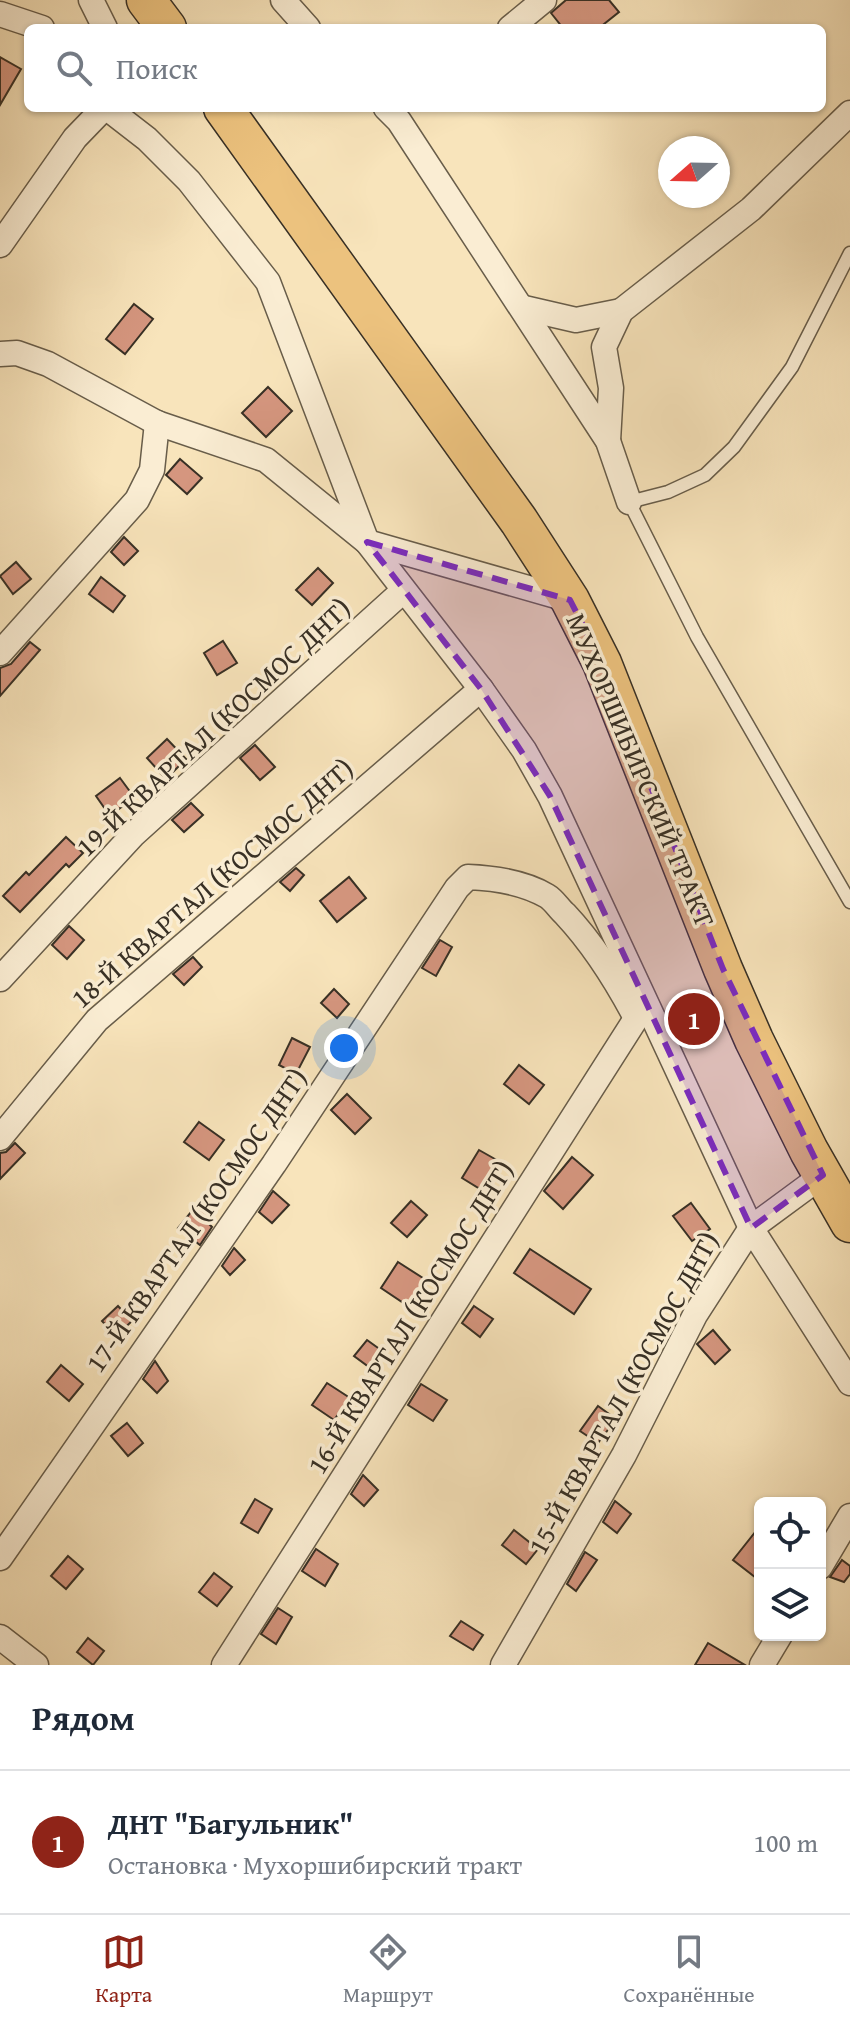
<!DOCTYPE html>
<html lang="ru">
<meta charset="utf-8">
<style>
body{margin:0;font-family:"Gentium Book Plus",serif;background:#f6f6f7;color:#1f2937}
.controls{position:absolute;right:24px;bottom:24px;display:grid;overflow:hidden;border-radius:12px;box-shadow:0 2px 6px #0004}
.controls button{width:72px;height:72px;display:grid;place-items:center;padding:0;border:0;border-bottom:2px solid #e0e1e3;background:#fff;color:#1f2937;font:40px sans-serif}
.compass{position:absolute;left:658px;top:136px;width:72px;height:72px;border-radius:50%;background:#fff;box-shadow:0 2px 6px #0004;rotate:250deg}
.you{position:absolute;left:344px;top:1048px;width:28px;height:28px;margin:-20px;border:6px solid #fff;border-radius:50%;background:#1a73e8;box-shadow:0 0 0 12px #1a73e833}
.badge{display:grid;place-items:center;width:52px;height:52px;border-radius:50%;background:#8f2418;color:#fff;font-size:26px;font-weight:700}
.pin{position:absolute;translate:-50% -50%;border:4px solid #fff;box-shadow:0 2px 8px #0006}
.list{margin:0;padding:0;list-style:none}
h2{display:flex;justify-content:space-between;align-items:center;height:104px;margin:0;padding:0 32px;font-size:34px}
h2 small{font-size:26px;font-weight:400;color:#747a83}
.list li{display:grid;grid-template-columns:52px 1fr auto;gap:24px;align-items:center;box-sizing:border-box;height:144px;padding:0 32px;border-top:2px solid #e0e1e3}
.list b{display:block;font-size:30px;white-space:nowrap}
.list p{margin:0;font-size:26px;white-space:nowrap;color:#747a83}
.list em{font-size:26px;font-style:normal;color:#747a83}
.icon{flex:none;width:44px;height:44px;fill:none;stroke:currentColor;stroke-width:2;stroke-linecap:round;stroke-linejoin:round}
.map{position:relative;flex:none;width:850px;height:1665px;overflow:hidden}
.search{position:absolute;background:#fff;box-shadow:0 2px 6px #0004;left:24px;right:24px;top:24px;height:88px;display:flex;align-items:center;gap:20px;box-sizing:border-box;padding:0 28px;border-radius:12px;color:#747a83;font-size:30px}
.sheet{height:248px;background:#fff}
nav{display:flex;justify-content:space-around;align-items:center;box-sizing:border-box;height:112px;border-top:2px solid #e0e1e3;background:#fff;font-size:22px;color:#747a83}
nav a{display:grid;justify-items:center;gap:4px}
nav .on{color:#8f2418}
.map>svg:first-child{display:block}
.building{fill:#d5967f;stroke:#383025;stroke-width:2}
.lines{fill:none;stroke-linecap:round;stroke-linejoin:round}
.service-casing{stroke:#685d4a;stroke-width:15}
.minor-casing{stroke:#685d4a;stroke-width:27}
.primary-casing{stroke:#383025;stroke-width:41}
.service{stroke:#faedd3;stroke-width:12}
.minor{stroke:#faedd3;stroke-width:24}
.primary{stroke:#ecc27e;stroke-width:38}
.marked{fill:#7b2cbf;fill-opacity:0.2;stroke:#7b2cbf;stroke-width:6;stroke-dasharray:16 10;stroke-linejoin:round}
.labels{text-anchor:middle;stroke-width:7;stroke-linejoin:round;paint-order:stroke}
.street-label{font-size:28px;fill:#383025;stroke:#faedd3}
</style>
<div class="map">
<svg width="850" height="1665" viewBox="0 0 850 1665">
<rect width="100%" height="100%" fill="#f8e4bb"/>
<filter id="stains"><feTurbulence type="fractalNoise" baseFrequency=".0025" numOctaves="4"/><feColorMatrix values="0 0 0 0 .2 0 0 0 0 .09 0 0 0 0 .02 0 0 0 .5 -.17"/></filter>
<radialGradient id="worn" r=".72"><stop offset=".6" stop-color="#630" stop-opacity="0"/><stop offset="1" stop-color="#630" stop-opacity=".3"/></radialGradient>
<g class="building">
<polygon points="566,0 609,0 619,12 599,28 563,28 551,13"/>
<polygon points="0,57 21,69 0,105"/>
<polygon points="134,304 153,319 125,354 106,339"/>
<polygon points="268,387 292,411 266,437 242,413"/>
<polygon points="180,459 202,478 187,494 166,475"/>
<polygon points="124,537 138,551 124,565 111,552"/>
<polygon points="16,562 31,579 13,594 0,576"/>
<polygon points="318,568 333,583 312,605 296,590"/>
<polygon points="101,577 125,596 113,612 89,594"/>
<polygon points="223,641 237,663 217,675 204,653"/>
<polygon points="30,642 40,650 0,696 0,668 11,664"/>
<polygon points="167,739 186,759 166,779 147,758"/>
<polygon points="255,745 275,767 260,780 240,758"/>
<polygon points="120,778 134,797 110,816 96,796"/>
<polygon points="191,803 203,815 184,832 172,820"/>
<polygon points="66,837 83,853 69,867 66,864 20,912 3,896 26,872 29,875"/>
<polygon points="296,868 304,875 290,891 280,882"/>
<polygon points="349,877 366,898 337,922 320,901"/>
<polygon points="69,926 84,940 67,959 52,945"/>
<polygon points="440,940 452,947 436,976 422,968"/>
<polygon points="193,957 202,967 184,985 173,974"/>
<polygon points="334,989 349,1004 337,1018 321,1003"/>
<polygon points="292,1038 310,1047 296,1074 279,1065"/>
<polygon points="519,1065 544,1085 529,1104 504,1084"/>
<polygon points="347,1094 371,1118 355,1134 331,1110"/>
<polygon points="199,1122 224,1140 209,1160 184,1142"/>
<polygon points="15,1143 25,1153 0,1179 0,1153 6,1152"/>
<polygon points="479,1150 502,1163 485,1192 462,1178"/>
<polygon points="572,1157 593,1175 563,1209 544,1191"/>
<polygon points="273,1191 289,1205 272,1223 259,1212"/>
<polygon points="411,1201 427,1215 407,1237 391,1223"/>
<polygon points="199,1202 214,1213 207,1222 212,1227 200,1245 178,1228"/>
<polygon points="691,1203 710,1229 692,1241 673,1216"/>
<polygon points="234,1248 245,1260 230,1275 222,1266"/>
<polygon points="530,1249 591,1289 574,1314 514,1273"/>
<polygon points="398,1262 426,1280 408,1306 381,1288"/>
<polygon points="118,1306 132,1321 116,1336 102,1321"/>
<polygon points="474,1306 493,1319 480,1337 462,1323"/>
<polygon points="713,1330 730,1350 715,1364 697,1344"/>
<polygon points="367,1340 385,1353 373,1370 354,1356"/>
<polygon points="155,1361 168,1381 157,1393 143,1379"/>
<polygon points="61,1365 83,1384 69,1401 47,1382"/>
<polygon points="327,1383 350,1398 334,1420 312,1405"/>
<polygon points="421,1384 447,1400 433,1421 408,1405"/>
<polygon points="598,1406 616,1419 598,1443 580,1431"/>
<polygon points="127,1423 143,1443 128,1456 111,1436"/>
<polygon points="363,1475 378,1490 364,1506 351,1494"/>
<polygon points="255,1499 272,1509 258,1533 241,1523"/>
<polygon points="615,1501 631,1514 617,1533 603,1522"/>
<polygon points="760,1526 760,1581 733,1560"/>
<polygon points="514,1530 538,1549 526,1564 502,1545"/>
<polygon points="316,1549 338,1564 325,1586 302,1571"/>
<polygon points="585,1552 597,1560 576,1591 567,1584"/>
<polygon points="68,1556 83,1569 66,1589 51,1576"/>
<polygon points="842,1560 850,1566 850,1574 844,1582 830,1577"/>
<polygon points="214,1573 232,1587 217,1606 199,1592"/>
<polygon points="278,1608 292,1617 276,1644 261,1634"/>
<polygon points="461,1621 483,1635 473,1650 450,1636"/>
<polygon points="88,1638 104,1651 93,1665 77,1652"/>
<polygon points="708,1643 745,1665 695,1665"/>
</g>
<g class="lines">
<defs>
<polyline id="service" points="850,253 792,367 734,447 705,475 668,492 629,502 697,637 850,902"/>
<g id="minor">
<polyline points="91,0 105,28"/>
<polyline points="283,0 308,28"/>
<polyline points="0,14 42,28"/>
<polyline points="510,28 544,0"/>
<polyline points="107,108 147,139 189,181 268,282 367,542 481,689 524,750 550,796 751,1228 850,1383"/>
<polyline points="386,108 399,121 608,441 629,502"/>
<polyline points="0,245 75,138 104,108"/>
<polyline points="524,308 576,320 621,311"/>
<polyline points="0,354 17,353 48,364 157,423 266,460 367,542 570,600"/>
<polyline points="608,441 611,388 604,347 621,311 751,209 850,113"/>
<polyline points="0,653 137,500 152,470 157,423"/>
<polyline points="0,979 133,835 403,591"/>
<polyline points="0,1138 97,1020 481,689"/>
<path d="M0,1558L274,1164L457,888L468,877C494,878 525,883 547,896C554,900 559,909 565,914C594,945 616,980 636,1018"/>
<polyline points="820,1567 850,1516"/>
<polyline points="0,1637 36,1665"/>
<polyline points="224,1665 644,1006"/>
<polyline points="503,1665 624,1455 695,1315 751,1228 823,1175"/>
<polyline points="762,1665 780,1635"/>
</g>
<g id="primary">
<polyline points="146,0 167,28"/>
<polyline points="223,108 519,521 570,600 602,663 723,969 754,1040 809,1151 850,1223"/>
</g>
</defs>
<use href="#service" class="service-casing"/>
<use href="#minor" class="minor-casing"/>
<use href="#primary" class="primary-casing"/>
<use href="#service" class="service"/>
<use href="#minor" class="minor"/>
<use href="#primary" class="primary"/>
</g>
<path class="marked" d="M367,542L570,600L602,663L723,969L823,1175L751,1228L550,796L481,689Z"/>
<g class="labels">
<g class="street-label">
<text transform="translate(213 727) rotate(-43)" y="10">19-Й КВАРТАЛ (КОСМОС ДНТ)</text>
<text transform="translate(641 770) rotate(67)" y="10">МУХОРШИБИРСКИЙ ТРАКТ</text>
<text transform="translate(212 883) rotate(-41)" y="10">18-Й КВАРТАЛ (КОСМОС ДНТ)</text>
<text transform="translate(196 1220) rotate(-55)" y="10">17-Й КВАРТАЛ (КОСМОС ДНТ)</text>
<text transform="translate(410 1317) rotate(-58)" y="10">16-Й КВАРТАЛ (КОСМОС ДНТ)</text>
<text transform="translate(623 1393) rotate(-61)" y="10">15-Й КВАРТАЛ (КОСМОС ДНТ)</text>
</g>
</g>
<rect width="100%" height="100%" filter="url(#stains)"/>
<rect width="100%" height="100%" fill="url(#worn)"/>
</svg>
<div class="controls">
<button><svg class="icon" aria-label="locate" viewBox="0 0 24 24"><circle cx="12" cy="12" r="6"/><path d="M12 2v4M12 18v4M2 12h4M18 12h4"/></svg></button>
<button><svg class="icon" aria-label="layers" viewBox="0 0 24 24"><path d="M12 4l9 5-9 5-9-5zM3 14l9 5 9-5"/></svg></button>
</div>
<svg class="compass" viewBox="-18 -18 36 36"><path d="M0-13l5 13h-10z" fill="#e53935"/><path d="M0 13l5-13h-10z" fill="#747a83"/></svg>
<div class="you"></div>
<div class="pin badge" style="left:694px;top:1019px">1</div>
<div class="search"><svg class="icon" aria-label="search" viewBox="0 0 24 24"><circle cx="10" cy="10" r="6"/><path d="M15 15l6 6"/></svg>Поиск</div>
</div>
<section class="sheet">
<h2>Рядом<small></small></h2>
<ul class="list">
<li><span class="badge">1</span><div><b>ДНТ &quot;Багульник&quot;</b><p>Остановка · Мухоршибирский тракт</p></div><em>100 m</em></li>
</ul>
</section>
<nav>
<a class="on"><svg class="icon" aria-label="map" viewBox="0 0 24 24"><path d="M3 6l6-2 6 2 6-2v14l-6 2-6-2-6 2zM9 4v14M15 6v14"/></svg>Карта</a>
<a><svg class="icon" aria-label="directions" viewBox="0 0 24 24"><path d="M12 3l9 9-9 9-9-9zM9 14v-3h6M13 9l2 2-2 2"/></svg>Маршрут</a>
<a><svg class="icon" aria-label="saved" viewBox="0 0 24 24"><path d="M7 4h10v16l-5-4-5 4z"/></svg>Сохранённые</a>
</nav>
